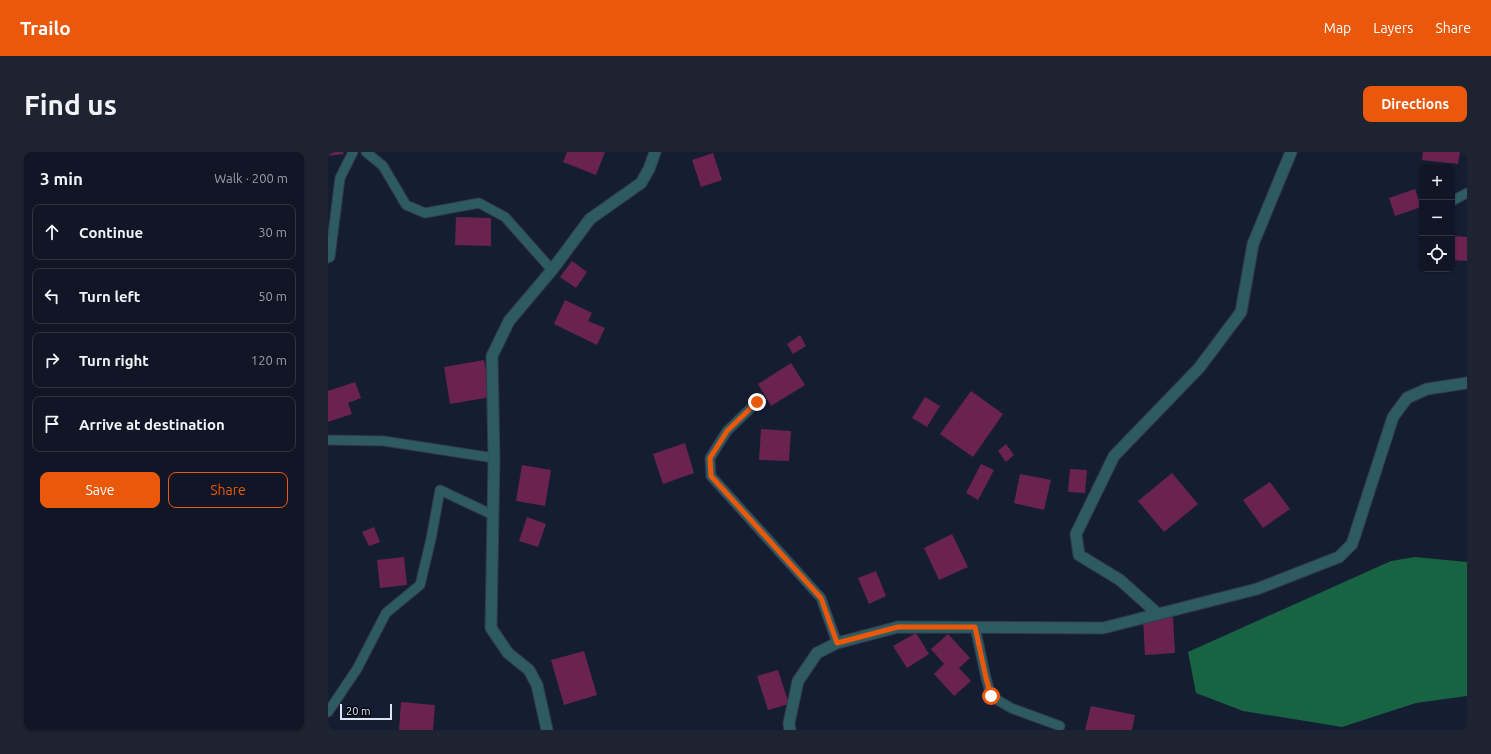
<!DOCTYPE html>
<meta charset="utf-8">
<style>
body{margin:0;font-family:Ubuntu,sans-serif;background:#1e2332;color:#f1f3f6}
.controls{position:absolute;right:12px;top:12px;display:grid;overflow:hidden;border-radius:8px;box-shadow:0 1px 3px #0004}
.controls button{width:36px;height:36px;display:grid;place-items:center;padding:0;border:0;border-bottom:1px solid #303543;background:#101626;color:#f1f3f6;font:20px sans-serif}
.scale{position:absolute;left:12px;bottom:10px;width:52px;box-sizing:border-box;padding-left:4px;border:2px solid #dce3f2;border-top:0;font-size:11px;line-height:14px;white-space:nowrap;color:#dce3f2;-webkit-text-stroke:3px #050811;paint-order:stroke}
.stop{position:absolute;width:12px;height:12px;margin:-9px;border:3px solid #ea580c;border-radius:50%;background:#fff}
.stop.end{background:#ea580c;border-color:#fff;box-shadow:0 1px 4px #0008}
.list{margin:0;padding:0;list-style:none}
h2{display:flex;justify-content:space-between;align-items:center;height:52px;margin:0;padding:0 16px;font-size:17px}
h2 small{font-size:13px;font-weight:400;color:#9c9fa7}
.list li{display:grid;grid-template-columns:26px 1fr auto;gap:12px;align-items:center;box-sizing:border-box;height:56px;margin:0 8px 8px;padding:0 8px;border:1px solid #303543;border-radius:8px}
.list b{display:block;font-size:15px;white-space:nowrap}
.list em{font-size:13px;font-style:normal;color:#9c9fa7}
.actions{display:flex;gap:8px;padding:12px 16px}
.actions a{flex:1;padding:9px 0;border:1px solid #ea580c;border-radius:8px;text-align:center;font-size:14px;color:#ea580c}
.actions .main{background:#ea580c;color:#fff}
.icon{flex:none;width:22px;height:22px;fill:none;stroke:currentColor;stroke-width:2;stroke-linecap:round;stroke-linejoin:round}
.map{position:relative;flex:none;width:1139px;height:578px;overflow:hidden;border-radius:8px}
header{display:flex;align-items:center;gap:24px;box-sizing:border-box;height:56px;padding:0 20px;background:#ea580c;color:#fff}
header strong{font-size:19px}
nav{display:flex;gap:22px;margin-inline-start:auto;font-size:14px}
.intro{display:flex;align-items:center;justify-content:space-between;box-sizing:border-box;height:96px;padding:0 24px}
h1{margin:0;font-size:28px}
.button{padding:10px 18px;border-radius:8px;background:#ea580c;color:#fff;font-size:14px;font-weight:700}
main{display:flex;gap:24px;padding:0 24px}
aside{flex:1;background:#101626;border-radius:8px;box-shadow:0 1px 3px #0004}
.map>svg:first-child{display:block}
.forest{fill:#176342}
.building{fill:#6a234e}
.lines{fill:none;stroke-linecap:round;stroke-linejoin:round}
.service-casing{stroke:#31394e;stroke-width:11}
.minor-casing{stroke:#31394e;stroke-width:13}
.service{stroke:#2d5b61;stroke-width:9}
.minor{stroke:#2d5b61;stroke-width:11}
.route{stroke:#ea580c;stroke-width:5}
</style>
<header>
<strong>Trailo</strong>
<nav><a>Map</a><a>Layers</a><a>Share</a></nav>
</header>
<div class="intro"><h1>Find us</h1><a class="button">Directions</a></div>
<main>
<aside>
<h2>3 min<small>Walk · 200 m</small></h2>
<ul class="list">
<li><svg class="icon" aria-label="ahead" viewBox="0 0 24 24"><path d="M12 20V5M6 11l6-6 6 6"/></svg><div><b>Continue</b></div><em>30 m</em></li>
<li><svg class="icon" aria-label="left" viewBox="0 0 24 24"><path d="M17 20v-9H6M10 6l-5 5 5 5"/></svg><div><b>Turn left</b></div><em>50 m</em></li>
<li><svg class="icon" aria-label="right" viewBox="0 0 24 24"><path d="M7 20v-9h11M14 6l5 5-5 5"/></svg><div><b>Turn right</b></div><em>120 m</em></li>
<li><svg class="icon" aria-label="arrive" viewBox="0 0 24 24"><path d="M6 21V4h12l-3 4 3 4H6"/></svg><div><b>Arrive at destination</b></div></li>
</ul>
<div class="actions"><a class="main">Save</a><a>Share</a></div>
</aside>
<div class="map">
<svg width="1139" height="578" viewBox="0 0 1139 578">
<rect width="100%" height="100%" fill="#151d33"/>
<polygon class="forest" points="1087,405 1139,410 1139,544 1088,551 1014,575 915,559 868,541 860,500 1063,409"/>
<g class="building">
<polygon points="0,0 15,0 16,2 0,4"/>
<polygon points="239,0 277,0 268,23 235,10"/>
<polygon points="1095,0 1132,0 1130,12 1094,8"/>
<polygon points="385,1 394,28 373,35 364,8"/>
<polygon points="1087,37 1093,55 1067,64 1061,46"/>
<polygon points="128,65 163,66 163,94 127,93"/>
<polygon points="1124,84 1139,85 1139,109 1124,108"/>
<polygon points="244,109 259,120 248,136 232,125"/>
<polygon points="237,148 264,161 260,169 277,176 269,193 226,172"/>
<polygon points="472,183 478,194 465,202 459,192"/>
<polygon points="156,208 163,245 122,252 116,215"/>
<polygon points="463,211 477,233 443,254 430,232"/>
<polygon points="27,230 33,246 20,251 24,262 0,270 0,239"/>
<polygon points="643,239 675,262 645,305 612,282"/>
<polygon points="597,245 612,254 599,275 584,266"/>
<polygon points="433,277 463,279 461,309 431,308"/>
<polygon points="357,291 366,321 335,332 325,302"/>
<polygon points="678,292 686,303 678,310 670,299"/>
<polygon points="653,312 666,318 650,348 638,341"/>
<polygon points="194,313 223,318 217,354 188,349"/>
<polygon points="742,317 759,318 757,341 740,340"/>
<polygon points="844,321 870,352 836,380 810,349"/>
<polygon points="692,322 723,328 716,358 686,351"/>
<polygon points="942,330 962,357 935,376 915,348"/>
<polygon points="199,365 218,372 210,395 191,389"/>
<polygon points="46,375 52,390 41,394 34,380"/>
<polygon points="624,382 640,415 611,428 596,396"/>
<polygon points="76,405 79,433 52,436 49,408"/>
<polygon points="548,419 558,444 541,452 530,426"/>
<polygon points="845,465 847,501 817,503 815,467"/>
<polygon points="588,481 601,502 579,516 565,494"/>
<polygon points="620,482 642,506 631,516 643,529 626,544 606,522 616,512 603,497"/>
<polygon points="256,499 269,543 236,553 223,508"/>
<polygon points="450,518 461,552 440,558 429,524"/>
<polygon points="73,550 107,553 105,578 71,578"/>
<polygon points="763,554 807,563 804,578 757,578"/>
</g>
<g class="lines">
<defs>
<g id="service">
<polyline points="38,0 55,14 78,53 97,61 151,51 177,65 224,118"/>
<polyline points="1124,49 1139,41"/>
<polyline points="0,106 2,105 12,26 25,0"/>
<polyline points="429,250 399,279 382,306 383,324 493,446 509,491"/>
<polyline points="0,288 56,289 166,306"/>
<polyline points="647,475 658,526 663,544 683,556 732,574"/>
<polyline points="0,560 29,517 58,461 92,433 103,387 112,338 165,363"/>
</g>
<g id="minor">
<polyline points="830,462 792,428 751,403 748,382 786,304 871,216 913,160 925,92 963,0"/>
<polyline points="219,578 209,533 201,518 180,501 163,476 166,306 164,204 181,169 224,118 262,67 313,31 321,17 327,0"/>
<polyline points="462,578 461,571 470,529 489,501 509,491 570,475 775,476 929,437 1011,405 1024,392 1065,265 1079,246 1099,237 1139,231"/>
</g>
</defs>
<use href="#service" class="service-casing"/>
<use href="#minor" class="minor-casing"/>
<use href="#service" class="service"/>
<use href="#minor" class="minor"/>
</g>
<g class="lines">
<polyline class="route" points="429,250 399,279 382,306 383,324 493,446 509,491 570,475 647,475 658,526 663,544"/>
</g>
</svg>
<div class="controls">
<button>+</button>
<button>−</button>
<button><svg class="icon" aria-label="locate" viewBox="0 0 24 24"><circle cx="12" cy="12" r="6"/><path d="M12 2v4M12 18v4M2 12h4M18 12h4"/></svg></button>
</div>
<div class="scale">20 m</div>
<div class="stop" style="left:663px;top:544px"></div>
<div class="stop end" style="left:429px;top:250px"></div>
</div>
</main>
